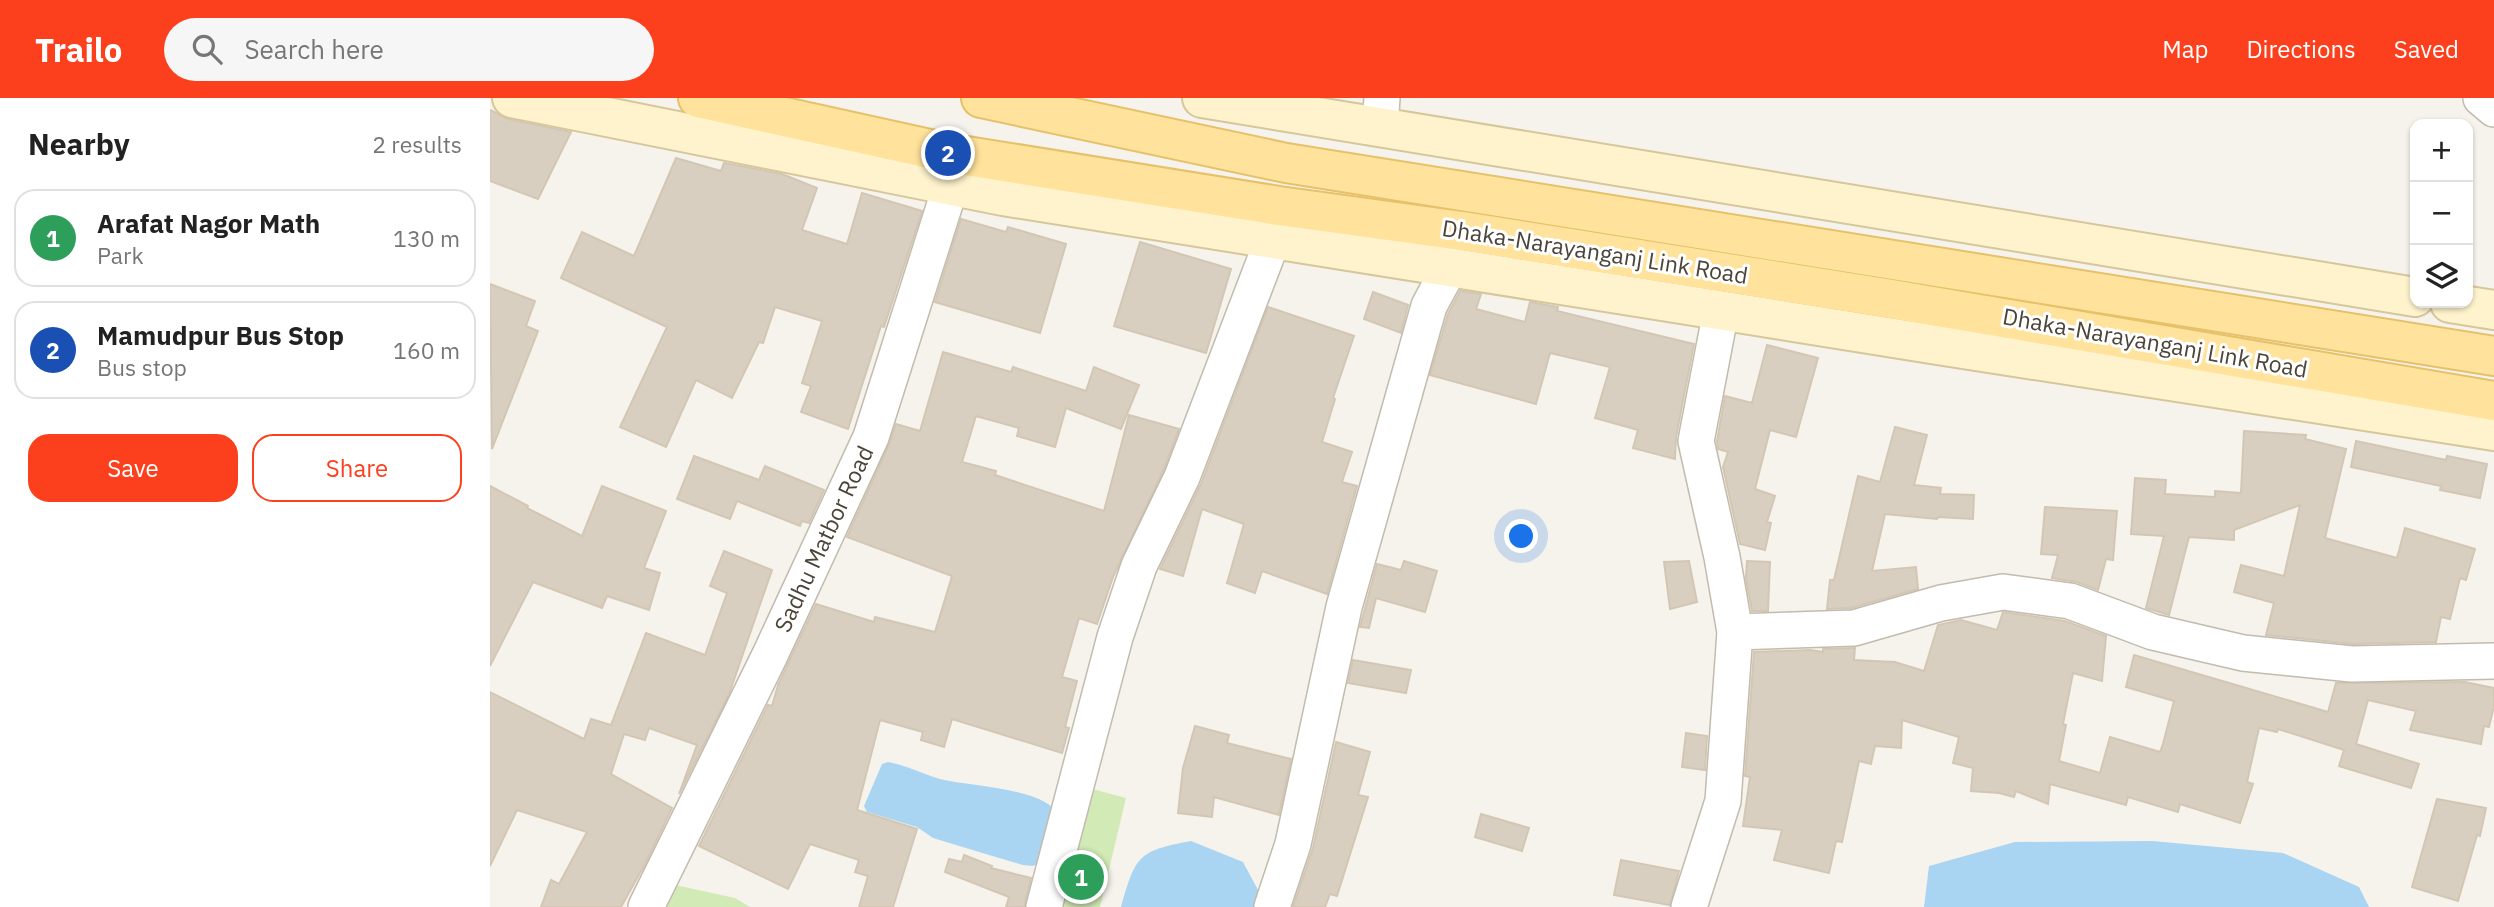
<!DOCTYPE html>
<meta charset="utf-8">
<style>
body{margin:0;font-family:"IBM Plex Sans",sans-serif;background:#f6f6f6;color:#222}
.controls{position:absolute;right:21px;top:21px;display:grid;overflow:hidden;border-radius:14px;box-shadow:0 2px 5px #0004}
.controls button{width:63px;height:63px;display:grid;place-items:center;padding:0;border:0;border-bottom:2px solid #e0e0e0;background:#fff;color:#222;font:35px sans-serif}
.you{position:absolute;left:1032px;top:439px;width:24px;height:24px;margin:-18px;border:5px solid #fff;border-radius:50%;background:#1a73e8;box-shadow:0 0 0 10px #1a73e833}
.badge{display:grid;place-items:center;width:46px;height:46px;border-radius:50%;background:#fc3f1d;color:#fff;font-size:23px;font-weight:700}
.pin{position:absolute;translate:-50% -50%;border:4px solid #fff;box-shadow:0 2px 7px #0006}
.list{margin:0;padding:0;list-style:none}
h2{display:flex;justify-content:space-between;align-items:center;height:91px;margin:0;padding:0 28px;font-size:30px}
h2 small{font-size:23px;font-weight:400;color:#767676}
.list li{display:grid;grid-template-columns:46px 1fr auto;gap:21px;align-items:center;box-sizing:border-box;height:98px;margin:0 14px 14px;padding:0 14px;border:2px solid #e0e0e0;border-radius:21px}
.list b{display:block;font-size:26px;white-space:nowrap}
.list p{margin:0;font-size:23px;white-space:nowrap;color:#767676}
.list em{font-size:23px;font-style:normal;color:#767676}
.actions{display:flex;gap:14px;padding:21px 28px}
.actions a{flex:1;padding:16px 0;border:2px solid #fc3f1d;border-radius:21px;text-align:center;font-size:24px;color:#fc3f1d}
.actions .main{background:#fc3f1d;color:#fff}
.icon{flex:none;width:38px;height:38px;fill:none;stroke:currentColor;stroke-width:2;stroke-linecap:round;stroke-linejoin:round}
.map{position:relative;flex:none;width:2004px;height:809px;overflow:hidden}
header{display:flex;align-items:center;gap:42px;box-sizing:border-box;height:98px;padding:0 35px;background:#fc3f1d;color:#fff}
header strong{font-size:33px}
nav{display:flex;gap:38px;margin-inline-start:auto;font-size:24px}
.search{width:490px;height:63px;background:#f6f6f6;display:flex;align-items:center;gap:18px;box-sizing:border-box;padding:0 24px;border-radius:38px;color:#767676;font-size:26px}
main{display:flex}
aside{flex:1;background:#fff}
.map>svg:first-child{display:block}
.green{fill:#d2eab5}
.water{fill:#a9d4f2}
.building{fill:#d8cfc1;stroke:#d3c7b4;stroke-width:2}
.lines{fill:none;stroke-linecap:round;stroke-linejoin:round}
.street-casing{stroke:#c2bbae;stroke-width:38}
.secondary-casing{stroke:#d6c79b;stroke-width:42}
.primary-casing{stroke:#e6c16a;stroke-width:42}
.street{stroke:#fff;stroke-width:35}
.secondary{stroke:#fff3cd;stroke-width:38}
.primary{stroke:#ffe39c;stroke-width:38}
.labels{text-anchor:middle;stroke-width:6;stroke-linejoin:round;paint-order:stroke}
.street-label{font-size:23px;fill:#4b4439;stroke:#fff}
</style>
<header>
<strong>Trailo</strong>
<div class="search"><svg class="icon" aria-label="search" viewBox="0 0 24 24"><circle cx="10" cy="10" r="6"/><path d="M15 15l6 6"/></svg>Search here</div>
<nav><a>Map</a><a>Directions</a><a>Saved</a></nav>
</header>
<main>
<aside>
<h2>Nearby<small>2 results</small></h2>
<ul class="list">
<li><span class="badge" style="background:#2e9e5b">1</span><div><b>Arafat Nagor Math</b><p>Park</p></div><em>130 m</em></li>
<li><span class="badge" style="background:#1a4fb4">2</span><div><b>Mamudpur Bus Stop</b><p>Bus stop</p></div><em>160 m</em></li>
</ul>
<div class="actions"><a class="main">Save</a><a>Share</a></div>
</aside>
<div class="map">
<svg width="2004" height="809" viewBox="0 0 2004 809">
<rect width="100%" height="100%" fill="#f6f3ec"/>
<g class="green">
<polygon points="595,689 636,700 610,809 560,809"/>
<polygon points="176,785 245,800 260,809 162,809"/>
</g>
<g class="water">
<path d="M398,664C416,667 433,676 450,681C477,688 550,690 565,713L549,765L543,768L533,767L499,757L443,740L427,729L377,714L374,708L392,666Z"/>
<path d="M701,743L753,764L768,792L770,809H631C646,758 647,753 701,743Z"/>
<polygon points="1662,743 1793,755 1869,789 1879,809 1434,809 1439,768 1525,744"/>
</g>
<g class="building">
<polygon points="0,12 18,21 81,34 48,101 0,83"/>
<polygon points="186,60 231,73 234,65 292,76 327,90 312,132 357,146 372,95 432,113 394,229 391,228 358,331 311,314 321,288 312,285 332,223 285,209 273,245 269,244 242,300 206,282 176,349 130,329 177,229 71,180 92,134 144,158"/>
<polygon points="471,121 516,134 518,129 576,146 550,235 445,204"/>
<polygon points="650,144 741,171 716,255 624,228"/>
<polygon points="0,186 45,203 36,228 48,233 2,351"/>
<polygon points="970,193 991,196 986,211 1035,224 1040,204 1068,209 1067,213 1204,246 1186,339 1185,361 1143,350 1148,332 1105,320 1120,269 1060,255 1046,306 940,277 958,216"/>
<polygon points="883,194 918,207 911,235 874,221"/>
<polygon points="778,209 864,238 843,300 845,301 832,344 862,354 852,384 867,388 837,496 772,473 765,495 737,485 754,426 712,411 693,478 670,471 711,386"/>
<polygon points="1277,247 1328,260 1306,339 1280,332 1265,391 1285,398 1277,424 1281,425 1275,452 1250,446 1233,369 1238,354 1228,351 1227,343 1235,298 1262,305"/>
<polygon points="453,254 521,274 523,269 596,293 604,269 649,287 631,331 576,310 565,349 527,338 529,330 486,318 472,364 506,373 505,377 614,413 639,317 689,331 674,371 623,479 607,526 589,520 572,579 587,583 575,629 579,630 572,655 462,621 454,649 431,642 433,634 390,622 367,712 427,731 403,809 369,809 378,778 365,774 369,762 320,746 298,791 209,748 278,607 282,608 288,587 326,506 384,524 385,519 445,534 462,478 357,439 399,347 406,326 430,333"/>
<polygon points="1405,329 1437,337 1424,387 1451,390 1450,396 1484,397 1483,421 1448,419 1447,421 1395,416 1382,473 1426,469 1428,491 1361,510 1337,511 1340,482 1344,482 1368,378 1390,384"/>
<polygon points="1754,333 1816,337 1815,341 1856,351 1835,440 1907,460 1915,430 1985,451 1976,482 1970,480 1960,521 1951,519 1946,544 1863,546 1776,537 1784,505 1744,494 1751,467 1794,478 1810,407 1744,432 1744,442 1699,439 1679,517 1656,510 1674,438 1641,436 1645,380 1676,382 1675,396 1725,399 1725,393 1751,395"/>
<polygon points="1866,343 1956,362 1957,358 1997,366 1990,400 1950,392 1951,388 1861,369"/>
<polygon points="204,358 269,382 275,368 334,392 319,425 312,423 310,428 247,403 240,421 187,401"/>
<polygon points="0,388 38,408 37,410 92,438 112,388 176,413 154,470 170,475 159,512 117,498 112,510 43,484 0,568"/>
<polygon points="1555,409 1627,413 1623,462 1616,461 1608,492 1587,484 1562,480 1568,457 1551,456"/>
<polygon points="234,453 282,472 239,596 189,696 207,647 159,630 155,642 134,636 121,676 182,710 155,766 131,809 51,809 61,782 69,786 97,734 27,712 0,768 0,594 94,641 101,621 121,627 156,535 215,557 237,495 220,488"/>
<polygon points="914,463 947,473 935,514 886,500 879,530 870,529 887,466 911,472"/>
<polygon points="1199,463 1207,504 1180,511 1174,464"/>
<polygon points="1257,463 1280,464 1278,513 1262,513 1256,480"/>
<polygon points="1513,514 1575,523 1616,538 1612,583 1583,575 1573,626 1576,627 1569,663 1610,675 1620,639 1670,654 1673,646 1684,603 1636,589 1644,557 1838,614 1846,585 1975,584 2004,590 2004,608 1999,629 1994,628 1991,646 1920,632 1926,613 1878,602 1866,646 1929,666 1921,690 1849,668 1854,652 1788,631 1787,634 1769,630 1757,684 1763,686 1750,725 1690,706 1688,714 1638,699 1636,707 1560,686 1558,706 1526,693 1524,699 1509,695 1481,693 1483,670 1463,665 1469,639 1412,622 1411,650 1385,648 1381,666 1369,663 1352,744 1346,743 1339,775 1284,762 1292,732 1253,728 1260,679 1255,678 1264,554 1320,552 1333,554 1333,551 1365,550 1364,562 1405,564 1434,573 1448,527 1471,522 1507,532"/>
<polygon points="863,562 921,572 916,595 858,585"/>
<polygon points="705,628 739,637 737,645 801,661 789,717 724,699 722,719 688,715 693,670"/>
<polygon points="1196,635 1217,638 1215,672 1192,669"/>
<polygon points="846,644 880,654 868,697 878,699 847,798 840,796 835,809 803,809 823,750"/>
<polygon points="1947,701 1996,710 1990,738 1987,737 1968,803 1922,789"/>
<polygon points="991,716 1039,730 1032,753 985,739"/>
<polygon points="474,757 502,768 501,770 541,780 534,809 516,809 519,799 455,774 459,761 472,764"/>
<polygon points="1131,762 1189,773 1180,807 1124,797"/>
</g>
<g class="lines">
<defs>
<g id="street">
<polyline points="1991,0 2004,11"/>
<polyline points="890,29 892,0"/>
<polyline points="1245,534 1364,530 1451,505 1513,494 1580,503 1663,534 1753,555 1862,566 2004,563"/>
<polyline points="156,809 280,557 381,339 461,87 467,61"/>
<polyline points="554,809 625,539 649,468 692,379 783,141"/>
<polyline points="782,809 803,746 854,509 939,208 960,169"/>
<polyline points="1199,809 1233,703 1245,534 1232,459 1206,343 1231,213"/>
</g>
<g id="secondary">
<polyline points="22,0 513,98 1454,248 2004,333"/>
<polyline points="712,0 1925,199"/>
<polyline points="1960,205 2004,212"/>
</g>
<g id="primary">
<polyline points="208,0 458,55 789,108 979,134 1395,200 2004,303"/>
<polyline points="491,0 796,65 2004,258"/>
</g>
</defs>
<use href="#street" class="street-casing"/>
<use href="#secondary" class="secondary-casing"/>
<use href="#primary" class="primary-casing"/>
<use href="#street" class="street"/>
<use href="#secondary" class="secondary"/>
<use href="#primary" class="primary"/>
</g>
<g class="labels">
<g class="street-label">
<text transform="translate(1105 154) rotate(9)" y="8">Dhaka-Narayanganj Link Road</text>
<text transform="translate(1665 245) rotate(10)" y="8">Dhaka-Narayanganj Link Road</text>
<text transform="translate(334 441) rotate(-65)" y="8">Sadhu Matbor Road</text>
</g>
</g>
</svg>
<div class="controls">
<button>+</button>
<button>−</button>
<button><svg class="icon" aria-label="layers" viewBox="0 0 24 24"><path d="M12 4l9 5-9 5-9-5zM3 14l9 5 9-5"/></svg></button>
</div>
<div class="you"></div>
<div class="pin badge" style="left:591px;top:779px;background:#2e9e5b">1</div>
<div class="pin badge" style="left:458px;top:55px;background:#1a4fb4">2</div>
</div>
</main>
